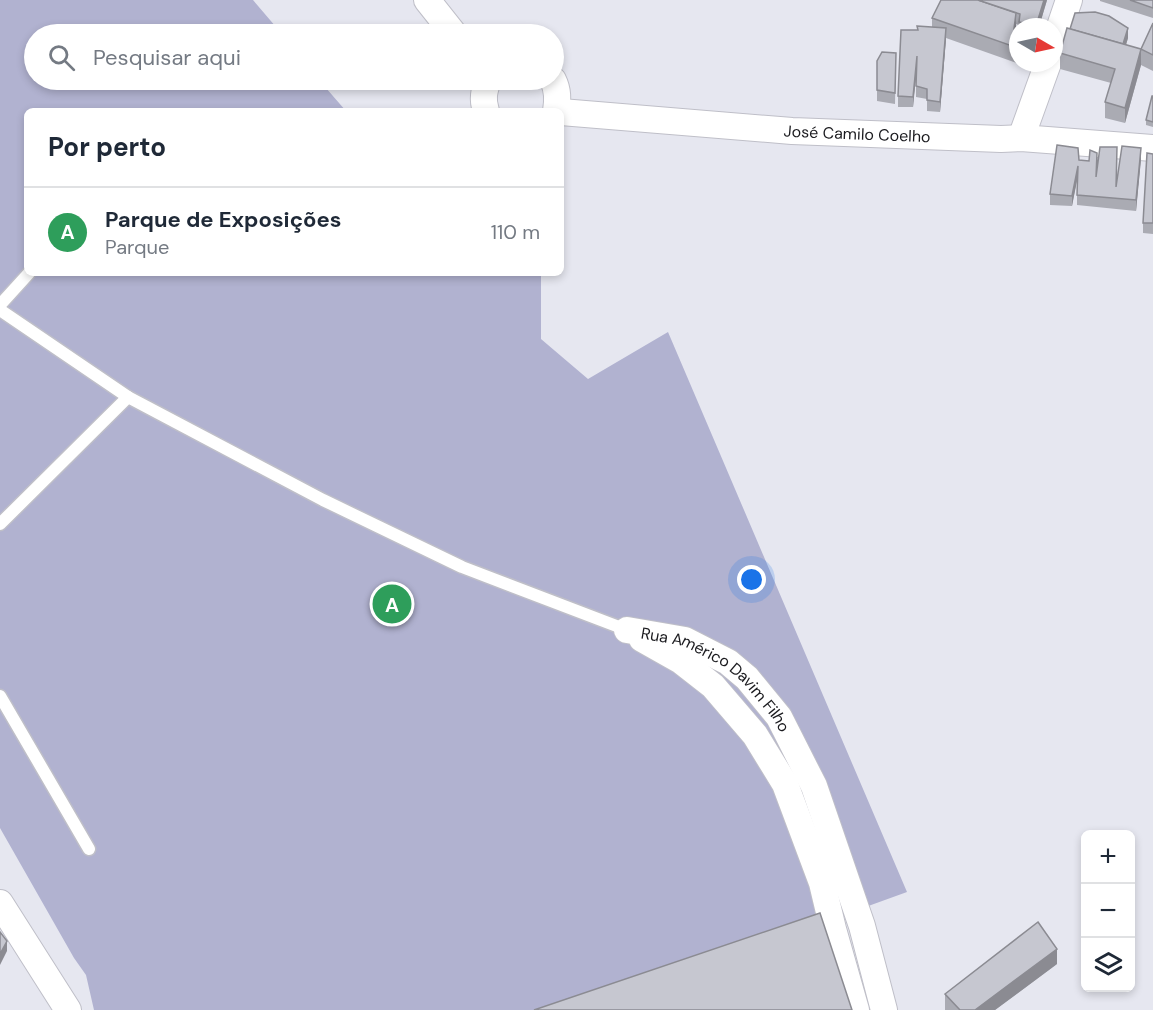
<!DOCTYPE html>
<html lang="pt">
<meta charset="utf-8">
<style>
body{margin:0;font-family:"DM Sans",sans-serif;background:#f6f6f7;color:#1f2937}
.controls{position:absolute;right:18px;bottom:18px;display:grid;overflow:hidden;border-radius:9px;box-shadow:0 3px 9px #0003}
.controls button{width:54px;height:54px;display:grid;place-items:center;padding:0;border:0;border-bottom:2px solid #e0e1e3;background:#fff;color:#1f2937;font:30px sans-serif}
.compass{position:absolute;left:1009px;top:18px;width:54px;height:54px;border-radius:50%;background:#fff;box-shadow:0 3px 9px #0003;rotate:99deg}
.you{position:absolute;left:752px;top:580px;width:21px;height:21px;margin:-15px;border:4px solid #fff;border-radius:50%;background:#1a73e8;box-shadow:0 0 0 9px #1a73e833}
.badge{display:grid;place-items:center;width:39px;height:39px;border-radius:50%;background:#177727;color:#fff;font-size:20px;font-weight:700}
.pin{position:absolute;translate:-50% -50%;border:3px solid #fff;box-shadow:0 2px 6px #0006}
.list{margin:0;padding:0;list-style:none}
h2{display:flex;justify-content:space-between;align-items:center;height:78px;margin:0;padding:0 24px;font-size:26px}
h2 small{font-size:20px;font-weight:400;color:#747a83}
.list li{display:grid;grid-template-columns:39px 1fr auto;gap:18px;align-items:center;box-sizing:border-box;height:90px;padding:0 24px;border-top:2px solid #e0e1e3}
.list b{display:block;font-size:22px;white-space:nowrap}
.list p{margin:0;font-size:20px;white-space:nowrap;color:#747a83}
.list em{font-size:20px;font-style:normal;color:#747a83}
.icon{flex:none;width:33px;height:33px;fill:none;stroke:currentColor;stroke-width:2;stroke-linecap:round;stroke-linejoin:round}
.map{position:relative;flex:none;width:1153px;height:1010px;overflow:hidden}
.search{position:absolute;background:#fff;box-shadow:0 3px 9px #0003;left:24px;top:24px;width:540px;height:66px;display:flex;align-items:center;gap:15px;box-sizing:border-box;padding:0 21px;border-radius:33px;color:#747a83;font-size:22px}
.panel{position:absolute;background:#fff;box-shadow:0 3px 9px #0003;left:24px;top:108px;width:540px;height:168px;border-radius:9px}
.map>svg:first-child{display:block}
.green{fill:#b1b2d0}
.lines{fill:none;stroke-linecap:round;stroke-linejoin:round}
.service-casing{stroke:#bfbfc8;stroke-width:15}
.minor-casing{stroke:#bfbfc8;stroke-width:28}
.service{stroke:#fff;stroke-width:12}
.minor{stroke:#fff;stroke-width:26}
.wall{fill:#aaabb3}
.shaded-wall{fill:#8b8b92}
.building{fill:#c6c7d0;stroke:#8b8b92;stroke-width:1.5}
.labels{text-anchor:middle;stroke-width:5;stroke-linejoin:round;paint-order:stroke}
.street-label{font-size:16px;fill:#1a1a1e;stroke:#f4f4fe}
</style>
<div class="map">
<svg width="1153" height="1010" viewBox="0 0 1153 1010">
<rect width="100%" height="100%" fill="#e6e7f0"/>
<polygon class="green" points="0,0 253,0 282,34 34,34 34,80 319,80 346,111 27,111 27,273 541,273 541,339 588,379 668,332 907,892 581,1010 94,1010 86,975 74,958 0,828"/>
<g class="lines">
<defs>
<g id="service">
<polyline points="0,305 29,273"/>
<polyline points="0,310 128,397"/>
<polyline points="0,524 128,397 323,500 462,567 627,630"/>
<polyline points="0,696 89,849"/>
</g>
<g id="minor">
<polyline points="427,0 454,34"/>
<polyline points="1054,44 1069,0"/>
<path d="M553,80C558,90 558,99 556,111"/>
<path d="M486,111C482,99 484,91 488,80"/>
<path id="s1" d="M561,112L792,131L1001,139L1021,138L1153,148"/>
<polyline points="1021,138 1048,63"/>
<path id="s2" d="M627,630L685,640L728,662L747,678L779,717L814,786L862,926L884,1010"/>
<polyline points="642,639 681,661 713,686 755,735 785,784 822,883 833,929 856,1010"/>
<polyline points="0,903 68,1010"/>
</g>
</defs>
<use href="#service" class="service-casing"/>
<use href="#minor" class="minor-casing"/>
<use href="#service" class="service"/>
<use href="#minor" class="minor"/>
</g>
<g class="wall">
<polygon points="1047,0 1039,27 1019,27 1019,25 1016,24 1016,29 1018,30 1018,63 1026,63 1025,66 946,38 940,112 927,111 927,99 916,97 916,72 913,107 898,107 898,96 932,27 932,18"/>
<polygon points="1100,0 1153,0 1153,18 1100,1"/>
<polygon points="1153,23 1153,71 1141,65 1125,123 1105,118 1105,102 1111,83 1060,69 1060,53 1128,38 1126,45 1141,49"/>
<polygon points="896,53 895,104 877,101 877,61"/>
<polygon points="1153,96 1153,127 1146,125 1146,120"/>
<polygon points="1153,154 1153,234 1143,233 1143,223"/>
<polygon points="1141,159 1136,211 1077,205 1077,179 1072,206 1050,205 1050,194 1079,160 1096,174 1117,183"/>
<polygon points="1057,964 995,1010 945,1010 945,994"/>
</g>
<g class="shaded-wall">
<polygon points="1044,0 1047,0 1039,27 1036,27"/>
<polygon points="1016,13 1016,28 1014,44 1014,29"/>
<polygon points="946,28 946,39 940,112 940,102"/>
<polygon points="1128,28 1128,38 1123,54 1123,44"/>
<polygon points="1141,49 1141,65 1125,123 1125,108"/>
<polygon points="917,56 917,67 913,107 913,97"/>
<polygon points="1141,148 1141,159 1136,211 1136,200"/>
<polygon points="1078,166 1078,176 1072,206 1072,196"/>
<polygon points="7,941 7,951 0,965 0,954"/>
<polygon points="1057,949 1057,964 995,1010 975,1010"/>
</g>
<g class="building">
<polygon points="941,0 978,0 1016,13 1014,29 1018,30 1018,48 932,18"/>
<polygon points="978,0 1044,0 1036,26 1019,22 1020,14"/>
<polygon points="1130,0 1153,0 1153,8"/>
<polygon points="1095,12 1109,16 1128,28 1123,44 1070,29 1075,13"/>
<polygon points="1153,23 1153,55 1141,49 1125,108 1105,102 1115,69 1060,53 1067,28 1141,49"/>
<polygon points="917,26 946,28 940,102 927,100 927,89 916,86 917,56 913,97 898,96 901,30 918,30"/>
<polygon points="882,52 896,53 895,93 877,90 877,61"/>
<polygon points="1152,96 1153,96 1153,122 1146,120"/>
<polygon points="1057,145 1078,148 1079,160 1089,161 1090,150 1097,153 1096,177 1100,147 1117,147 1116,187 1122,146 1141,148 1136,200 1077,195 1078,166 1072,196 1050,194"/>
<polygon points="1147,153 1153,154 1153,223 1143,223"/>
<polygon points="820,913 852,1010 534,1010"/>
<polygon points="1038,922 1057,949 975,1010 960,1010 945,994"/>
<polygon points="0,932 7,941 0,954"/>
</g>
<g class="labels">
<g class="street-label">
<text dy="6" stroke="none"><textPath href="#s1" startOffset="297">José Camilo Coelho</textPath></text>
<text dy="6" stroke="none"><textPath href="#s2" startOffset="106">Rua Américo Davim Filho</textPath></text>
</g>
</g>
</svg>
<div class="controls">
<button>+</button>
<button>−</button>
<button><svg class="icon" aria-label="layers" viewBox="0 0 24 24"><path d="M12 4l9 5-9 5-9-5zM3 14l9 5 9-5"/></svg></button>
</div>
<svg class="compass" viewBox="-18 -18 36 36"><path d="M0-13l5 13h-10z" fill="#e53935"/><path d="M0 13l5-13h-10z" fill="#747a83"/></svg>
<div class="you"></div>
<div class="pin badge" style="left:392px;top:604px;background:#2e9e5b">A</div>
<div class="search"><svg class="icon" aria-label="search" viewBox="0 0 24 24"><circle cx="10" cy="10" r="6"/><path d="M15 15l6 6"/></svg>Pesquisar aqui</div>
<section class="panel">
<h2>Por perto<small></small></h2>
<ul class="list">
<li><span class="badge" style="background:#2e9e5b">A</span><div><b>Parque de Exposições</b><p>Parque</p></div><em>110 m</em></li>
</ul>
</section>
</div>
